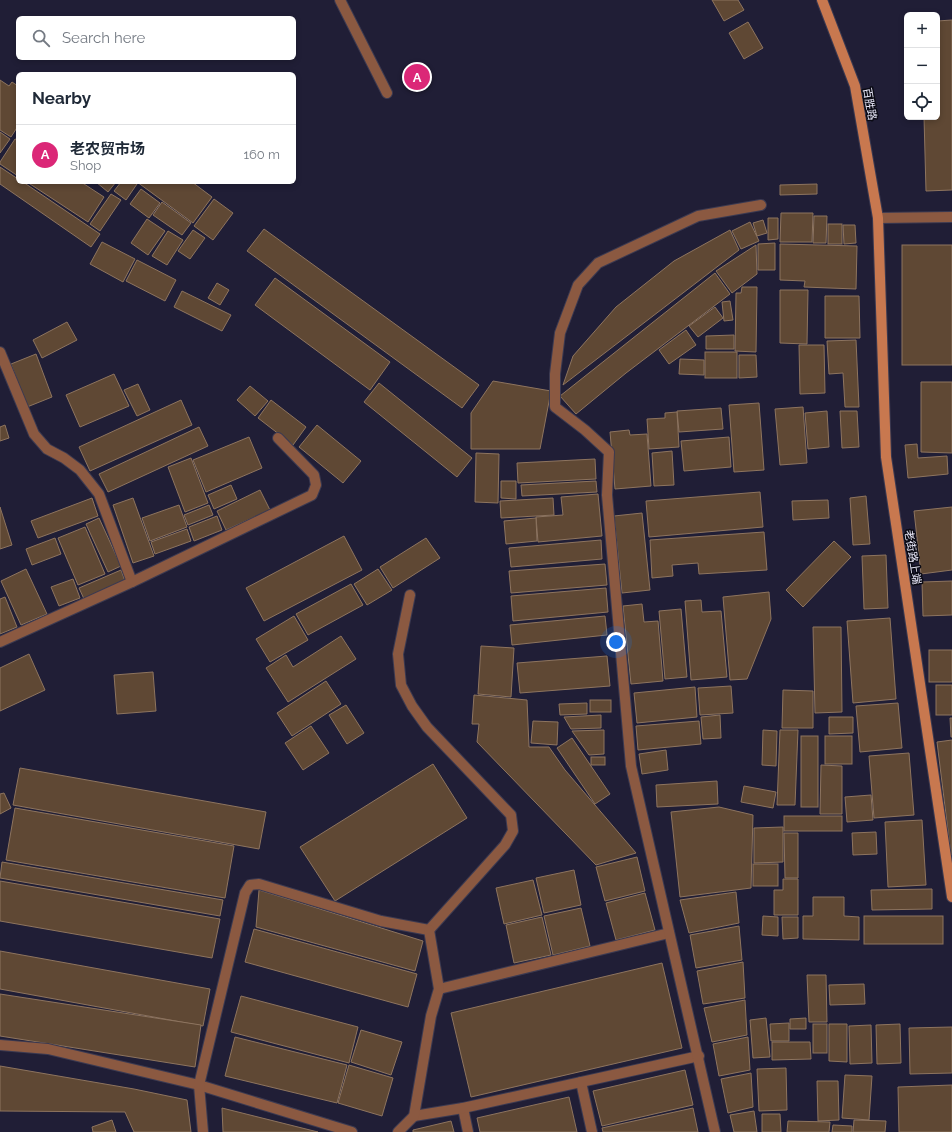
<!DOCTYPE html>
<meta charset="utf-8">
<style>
body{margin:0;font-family:Raleway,"Noto Sans SC",sans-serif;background:#f2f2f3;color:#1f2937}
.controls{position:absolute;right:12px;top:12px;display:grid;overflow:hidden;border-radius:6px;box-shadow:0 2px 6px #0003}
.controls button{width:36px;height:36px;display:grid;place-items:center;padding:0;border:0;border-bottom:1px solid #e0e1e3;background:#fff;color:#1f2937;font:20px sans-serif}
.you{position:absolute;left:616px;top:642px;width:14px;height:14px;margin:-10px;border:3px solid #fff;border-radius:50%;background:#1a73e8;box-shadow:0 0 0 6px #1a73e833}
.badge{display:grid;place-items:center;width:26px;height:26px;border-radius:50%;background:#db2777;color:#fff;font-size:13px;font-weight:700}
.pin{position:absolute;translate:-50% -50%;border:2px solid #fff;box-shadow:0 1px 4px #0006}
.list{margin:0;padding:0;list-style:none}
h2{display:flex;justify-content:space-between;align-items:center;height:52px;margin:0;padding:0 16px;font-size:17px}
h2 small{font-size:13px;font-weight:400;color:#747a83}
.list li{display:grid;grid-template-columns:26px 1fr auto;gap:12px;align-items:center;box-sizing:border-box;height:60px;padding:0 16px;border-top:1px solid #e0e1e3}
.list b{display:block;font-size:15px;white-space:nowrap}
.list p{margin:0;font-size:13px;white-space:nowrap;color:#747a83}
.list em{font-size:13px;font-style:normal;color:#747a83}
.icon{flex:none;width:22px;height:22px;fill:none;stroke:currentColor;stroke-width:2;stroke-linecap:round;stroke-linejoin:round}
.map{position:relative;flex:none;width:952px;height:1132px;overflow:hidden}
.search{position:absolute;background:#fff;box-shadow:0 2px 6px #0003;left:16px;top:16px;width:280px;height:44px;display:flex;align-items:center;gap:10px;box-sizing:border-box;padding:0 14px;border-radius:6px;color:#747a83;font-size:15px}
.panel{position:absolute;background:#fff;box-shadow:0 2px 6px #0003;left:16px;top:72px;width:280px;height:112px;border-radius:6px}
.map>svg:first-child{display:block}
.building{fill:#5f4834;stroke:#8d745f}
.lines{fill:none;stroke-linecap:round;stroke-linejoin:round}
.lane-casing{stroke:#3c3a51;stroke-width:12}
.street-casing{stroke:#3c3a51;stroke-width:12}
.secondary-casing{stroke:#3c3a51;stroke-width:12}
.lane{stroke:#8b5941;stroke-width:10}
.street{stroke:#8b5941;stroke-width:10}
.secondary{stroke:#c8784f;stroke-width:10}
.labels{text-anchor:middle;stroke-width:3;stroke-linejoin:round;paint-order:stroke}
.street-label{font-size:11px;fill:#e7e6f7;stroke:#0a0a14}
</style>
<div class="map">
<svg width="952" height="1132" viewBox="0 0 952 1132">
<rect width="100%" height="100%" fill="#201e36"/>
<g class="building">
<polygon points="712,0 738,0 744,10 724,21"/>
<polygon points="952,20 952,190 926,191 924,117 937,117 937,21"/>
<polygon points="748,22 763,48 744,59 729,33"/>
<polygon points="0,80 9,86 12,82 18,86 18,126 11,137 0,130"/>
<polygon points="0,132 10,139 0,153"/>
<polygon points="15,139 18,140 18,176 0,164 0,162"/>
<polygon points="0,167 18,179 18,182 23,182 100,234 91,247 0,184"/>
<polygon points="27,182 81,182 104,197 88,222"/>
<polygon points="96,182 116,182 108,192"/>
<polygon points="121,182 133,182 137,184 126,200 114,191"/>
<polygon points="137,182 192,182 212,197 193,223"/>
<polygon points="817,184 817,194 780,195 780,185"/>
<polygon points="141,189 160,203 149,218 130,204"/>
<polygon points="111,194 121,200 100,231 90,224"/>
<polygon points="214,199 233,213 213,240 194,226"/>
<polygon points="162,202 191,223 182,235 153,215"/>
<polygon points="781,213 813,213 812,242 780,242"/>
<polygon points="814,216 827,216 826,243 813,243"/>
<polygon points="768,218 778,218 778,239 768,240"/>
<polygon points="147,219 165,231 148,255 131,243"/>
<polygon points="763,220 767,233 757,236 753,223"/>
<polygon points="750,222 759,241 741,249 732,231"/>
<rect x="828" y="224" width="14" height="20"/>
<polygon points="843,225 855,225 856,243 844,244"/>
<polygon points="264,229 479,385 462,408 247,251"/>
<polygon points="193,230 205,238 190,259 178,251"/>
<polygon points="730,230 739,250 563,385 573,356 616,307 674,261"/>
<polygon points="168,231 183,240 167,265 152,256"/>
<polygon points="102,242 135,259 123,282 90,264"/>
<polygon points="775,243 775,270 758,270 758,244"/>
<polygon points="780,244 857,246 856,289 804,287 805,281 780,280"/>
<polygon points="756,245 757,274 732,293 716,271"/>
<rect x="902" y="245" width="50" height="120"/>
<polygon points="137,260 176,280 165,301 126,281"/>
<polygon points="715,273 730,294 626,373 576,414 560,396"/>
<polygon points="275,278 390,362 370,390 255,305"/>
<polygon points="217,283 229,290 220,305 208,298"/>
<polygon points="742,287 757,287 756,352 735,351 736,293 741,293"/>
<polygon points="780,290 808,290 807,344 780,343"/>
<polygon points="182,291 231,315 222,331 174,307"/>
<polygon points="825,296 859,296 860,338 825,338"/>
<polygon points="730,301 733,320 724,321 722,302"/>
<polygon points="715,307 723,318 698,337 689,326"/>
<polygon points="67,322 77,340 42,358 33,340"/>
<polygon points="686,330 696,345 669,364 659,350"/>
<polygon points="734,335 734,349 706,349 706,336"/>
<polygon points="856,340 859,407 845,407 843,373 829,374 827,341"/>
<polygon points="799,345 824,345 825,393 800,394"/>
<rect x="705" y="352" width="32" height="26"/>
<polygon points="36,354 52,397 27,407 11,364"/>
<polygon points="739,355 756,355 757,377 739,378"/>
<polygon points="680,359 704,360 704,375 679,374"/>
<polygon points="114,374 129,406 80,427 66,395"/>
<polygon points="493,381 551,391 540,449 471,449 471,413"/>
<polygon points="921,382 952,382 952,453 921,452"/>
<polygon points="379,383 472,458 457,477 364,402"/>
<polygon points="138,384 150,410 137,416 124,390"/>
<polygon points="250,386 268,401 255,416 237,400"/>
<polygon points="181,400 192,425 90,471 79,447"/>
<polygon points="271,400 306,427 293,445 258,418"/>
<polygon points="759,403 764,470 734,472 729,405"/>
<polygon points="803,407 807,463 780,465 775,409"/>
<polygon points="721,408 723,429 679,432 677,411"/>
<polygon points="827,411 829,447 808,449 805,413"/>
<polygon points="840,411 857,411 859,447 842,448"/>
<polygon points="677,412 679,447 649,449 647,419 665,418 665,413"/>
<polygon points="5,425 9,438 0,441 0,427"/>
<polygon points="317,425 361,461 343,483 299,447"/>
<polygon points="199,427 208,446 108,492 99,474"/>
<polygon points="629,430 630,435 647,434 651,486 615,489 610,432"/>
<polygon points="249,437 262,468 206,492 193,460"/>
<polygon points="729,437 731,467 684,471 681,441"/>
<polygon points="917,444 918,458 947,456 948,474 908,478 905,445"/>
<polygon points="672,451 674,485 654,486 652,453"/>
<polygon points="476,453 499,454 498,503 475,502"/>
<polygon points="191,458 208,503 185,512 168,467"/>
<polygon points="595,459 596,479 518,483 517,463"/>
<polygon points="501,481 516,481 516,499 501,498"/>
<polygon points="596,481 597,492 522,496 521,485"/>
<polygon points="231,485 237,499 214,509 208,495"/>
<polygon points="260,490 270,510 226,530 217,511"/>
<polygon points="760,492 763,527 649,537 646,501"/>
<polygon points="598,494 602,536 538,542 536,517 563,515 561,497"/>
<polygon points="866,496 870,544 853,545 850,498"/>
<polygon points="92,498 98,516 38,538 31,521"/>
<polygon points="133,498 154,556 133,563 113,505"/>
<polygon points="553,498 554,515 501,518 500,501"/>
<polygon points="828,500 829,518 793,520 792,501"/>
<polygon points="179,505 187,527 150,541 142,518"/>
<polygon points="209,505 213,515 188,525 184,515"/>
<polygon points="0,507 12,545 0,549"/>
<polygon points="952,507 952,570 921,574 914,511"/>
<polygon points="642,513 650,590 622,593 614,516"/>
<polygon points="217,516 222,530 194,541 189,527"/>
<polygon points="99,518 121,566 108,572 86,524"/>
<polygon points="536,518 537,541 506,544 504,521"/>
<polygon points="85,527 105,574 78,585 58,538"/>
<polygon points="187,529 191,541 155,554 151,542"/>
<polygon points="764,532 767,570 699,574 698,563 672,565 673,576 652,578 650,540"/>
<polygon points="344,536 362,570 264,621 246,588"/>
<polygon points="55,538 61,554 32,565 26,549"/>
<polygon points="426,538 440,558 393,588 380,567"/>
<polygon points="601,540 602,559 511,567 509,548"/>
<polygon points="834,541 851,557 803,607 786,590"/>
<polygon points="886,555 888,608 864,609 862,556"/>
<polygon points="605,564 607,585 511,593 509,571"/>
<polygon points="26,569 47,614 21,625 1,581"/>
<polygon points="378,569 392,590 367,605 354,584"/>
<polygon points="121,570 125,581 84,599 79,588"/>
<polygon points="73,579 80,598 59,606 51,587"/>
<polygon points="952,581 952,615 923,616 922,582"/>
<polygon points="351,584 363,605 308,635 296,614"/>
<polygon points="606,588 608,612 513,621 511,596"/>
<polygon points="769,592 771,619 747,679 730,680 723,597"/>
<polygon points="5,597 17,627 0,634 0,599"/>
<polygon points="701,600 702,612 721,611 727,677 691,680 685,601"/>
<polygon points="642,604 644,622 658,621 663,681 631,684 623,606"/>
<polygon points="681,609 687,677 665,679 659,611"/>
<polygon points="294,616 308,640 270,662 256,639"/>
<polygon points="605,616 607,635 512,645 510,625"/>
<polygon points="890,618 896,699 853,703 847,621"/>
<polygon points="813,627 841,627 842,712 815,713"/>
<polygon points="341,636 356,659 288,702 266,668 286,655 293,667"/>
<polygon points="481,646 514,648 511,697 478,694"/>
<rect x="929" y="650" width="23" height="32"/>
<polygon points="29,654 45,690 0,711 0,668"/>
<polygon points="607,656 610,686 520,693 517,663"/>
<polygon points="153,672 156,711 117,714 114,675"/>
<polygon points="326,681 341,704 292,736 277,713"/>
<rect x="936" y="685" width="16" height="30"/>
<polygon points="731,686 733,713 700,715 698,688"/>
<polygon points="695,687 697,717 637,723 634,693"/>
<polygon points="783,690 813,691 813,728 782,728"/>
<polygon points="474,695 527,700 529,747 549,747 565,770 636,853 596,865 477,742 479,724 472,724"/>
<rect x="590" y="700" width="21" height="12"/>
<polygon points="587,703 587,714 560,715 559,704"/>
<polygon points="898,703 902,748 860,752 856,706"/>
<polygon points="346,705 364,733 347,744 329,715"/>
<polygon points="601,715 601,728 571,729 564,717"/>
<polygon points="720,715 721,738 703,739 701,717"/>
<polygon points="829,717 853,717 853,733 829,734"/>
<polygon points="950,718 952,718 952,737 951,737"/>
<polygon points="533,721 558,722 557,745 531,743"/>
<polygon points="699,721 701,744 638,750 636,726"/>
<polygon points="311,726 329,753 303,770 285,743"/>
<polygon points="604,730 604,754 589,755 572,731"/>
<polygon points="763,730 777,731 776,766 762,765"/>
<polygon points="780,730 798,730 795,805 777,805"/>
<rect x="801" y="736" width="17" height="71"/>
<rect x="825" y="736" width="27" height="28"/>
<polygon points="572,738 610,794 595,804 557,748"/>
<polygon points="952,740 952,855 951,855 937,742"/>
<polygon points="666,750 668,770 642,774 639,754"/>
<polygon points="909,753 914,815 874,818 869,756"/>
<rect x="591" y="757" width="14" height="8"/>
<polygon points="433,764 467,818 335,901 300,847"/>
<polygon points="821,765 842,766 842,814 820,814"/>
<polygon points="20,768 266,812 259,849 13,805"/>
<polygon points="717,781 718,804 657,807 656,785"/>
<polygon points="744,786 776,792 773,808 741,802"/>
<polygon points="4,793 11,808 0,814 0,794"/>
<polygon points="871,795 873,820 847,822 845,797"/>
<polygon points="719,807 753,815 751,888 680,897 671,812"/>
<polygon points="15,808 234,846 225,898 6,860"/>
<rect x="784" y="816" width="58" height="15"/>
<polygon points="922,820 926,885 888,887 885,822"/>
<polygon points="783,827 783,862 754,863 754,828"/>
<polygon points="876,832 877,854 853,855 852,833"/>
<polygon points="784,833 798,833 798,878 785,878"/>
<polygon points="637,857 645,891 605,901 596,867"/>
<polygon points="2,862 223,900 220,916 0,878"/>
<rect x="753" y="864" width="25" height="22"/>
<polygon points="574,870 581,905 544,913 536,878"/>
<polygon points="783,879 798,879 798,915 774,915 774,890 783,890"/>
<polygon points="533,880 542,915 504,924 496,888"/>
<polygon points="0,881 220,919 212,958 0,921"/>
<polygon points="932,889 932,909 872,910 871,890"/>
<polygon points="259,890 423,941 415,971 256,927"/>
<polygon points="736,892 739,923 689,933 680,900"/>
<polygon points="645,893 655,930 616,940 606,903"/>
<polygon points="813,897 844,897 844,916 859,917 859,940 803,939 803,916 813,916"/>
<polygon points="581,908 590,946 553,955 544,916"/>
<polygon points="763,916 778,917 778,936 762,935"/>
<rect x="864" y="916" width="79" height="28"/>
<polygon points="542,917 551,955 514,963 506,925"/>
<polygon points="782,917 798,917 798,938 783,939"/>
<polygon points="739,926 742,960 696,968 690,935"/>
<polygon points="254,929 417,974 408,1007 245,962"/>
<polygon points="0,951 210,989 203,1026 0,989"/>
<polygon points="743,962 745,998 703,1004 697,971"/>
<polygon points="662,963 682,1048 471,1097 451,1013"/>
<polygon points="807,975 826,975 827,1022 809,1022"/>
<polygon points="864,984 865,1004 830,1005 829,985"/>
<polygon points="0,994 201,1025 195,1067 0,1036"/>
<polygon points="241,996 358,1027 349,1063 231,1032"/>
<polygon points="745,1000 747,1035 712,1042 704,1008"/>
<polygon points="766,1018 770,1057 753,1058 750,1020"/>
<polygon points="806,1018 806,1029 790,1029 790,1019"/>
<polygon points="789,1023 789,1041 771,1041 770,1024"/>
<rect x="813" y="1024" width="14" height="29"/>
<polygon points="829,1024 847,1024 847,1062 829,1061"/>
<polygon points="900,1024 901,1063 877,1064 876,1025"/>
<polygon points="871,1025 872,1063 850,1064 849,1026"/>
<polygon points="952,1027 952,1073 910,1074 909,1028"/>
<polygon points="361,1030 402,1042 391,1075 351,1062"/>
<polygon points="235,1037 347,1065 337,1103 225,1076"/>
<polygon points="748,1037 750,1070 719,1076 713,1044"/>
<polygon points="772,1042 810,1042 811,1059 772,1060"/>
<polygon points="349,1065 393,1078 382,1116 338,1103"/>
<polygon points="0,1066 134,1089 187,1100 191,1132 134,1132 125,1112 0,1111"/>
<polygon points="786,1068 787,1110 759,1111 757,1069"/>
<polygon points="685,1070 693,1105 602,1126 593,1091"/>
<polygon points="751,1073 753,1107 728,1113 721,1079"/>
<polygon points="845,1075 872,1076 869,1120 842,1118"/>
<polygon points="817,1081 838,1081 839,1120 818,1121"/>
<polygon points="952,1085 952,1132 899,1132 898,1087"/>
<polygon points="569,1097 577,1132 480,1132 477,1118"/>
<polygon points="222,1108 318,1132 223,1132"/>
<polygon points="693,1108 698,1132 603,1132 602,1128"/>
<polygon points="754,1111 757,1132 734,1132 730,1115"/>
<polygon points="762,1114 780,1114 781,1132 762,1132"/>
<polygon points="112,1120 116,1132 93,1132 92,1127"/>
<polygon points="854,1120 886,1121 885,1132 853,1132"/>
<polygon points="451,1121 454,1132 413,1132 413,1130"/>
<polygon points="788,1121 830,1122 829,1132 787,1132"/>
<polygon points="833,1125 852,1126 852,1132 832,1132"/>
</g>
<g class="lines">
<defs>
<g id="lane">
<polyline points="340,0 387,93"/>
<polyline points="581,1082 592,1132"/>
<polyline points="463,1108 468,1132"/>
</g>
<g id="street">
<polyline points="878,218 952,217"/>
<polyline points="0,352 34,434 47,449 64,458 80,470 99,494 132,582"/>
<polyline points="410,595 398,654 401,685 412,706 427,727 511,815 513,831 505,845 429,930"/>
<polyline points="0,642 132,582 312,495 316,485 314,475 278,438"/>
<polyline points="439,989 669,933"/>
<polyline points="0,1045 48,1049 199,1085 352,1132"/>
<polyline points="414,1116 463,1108 699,1056"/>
<polyline points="203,1132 199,1085 245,893 250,885 259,884 381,921 429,930"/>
<polyline points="398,1132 414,1116 431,1016 439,989 429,930"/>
<polyline points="715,1132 631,766 607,495 609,452 585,430 555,407 555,374 560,333 578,285 598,263 698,216 761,205"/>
</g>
<polyline id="secondary" points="822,0 855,86 878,218 886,457 952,897"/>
</defs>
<use href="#lane" class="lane-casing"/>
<use href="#street" class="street-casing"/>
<use href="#secondary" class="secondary-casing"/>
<use href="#lane" class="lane"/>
<use href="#street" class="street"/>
<use href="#secondary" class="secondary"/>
</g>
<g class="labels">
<g class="street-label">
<text transform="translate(870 104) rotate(80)" y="4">百胜路</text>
<text transform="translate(913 557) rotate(81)" y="4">老街路上端</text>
</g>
</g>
</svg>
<div class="controls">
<button>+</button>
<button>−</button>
<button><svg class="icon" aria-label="locate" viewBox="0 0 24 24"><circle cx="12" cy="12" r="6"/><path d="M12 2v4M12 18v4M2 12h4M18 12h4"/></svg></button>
</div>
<div class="you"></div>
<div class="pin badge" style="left:417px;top:77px">A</div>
<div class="search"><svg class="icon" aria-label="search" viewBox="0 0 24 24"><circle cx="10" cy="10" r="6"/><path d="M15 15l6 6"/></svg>Search here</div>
<section class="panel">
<h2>Nearby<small></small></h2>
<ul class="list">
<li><span class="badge">A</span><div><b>老农贸市场</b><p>Shop</p></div><em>160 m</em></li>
</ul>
</section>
</div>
